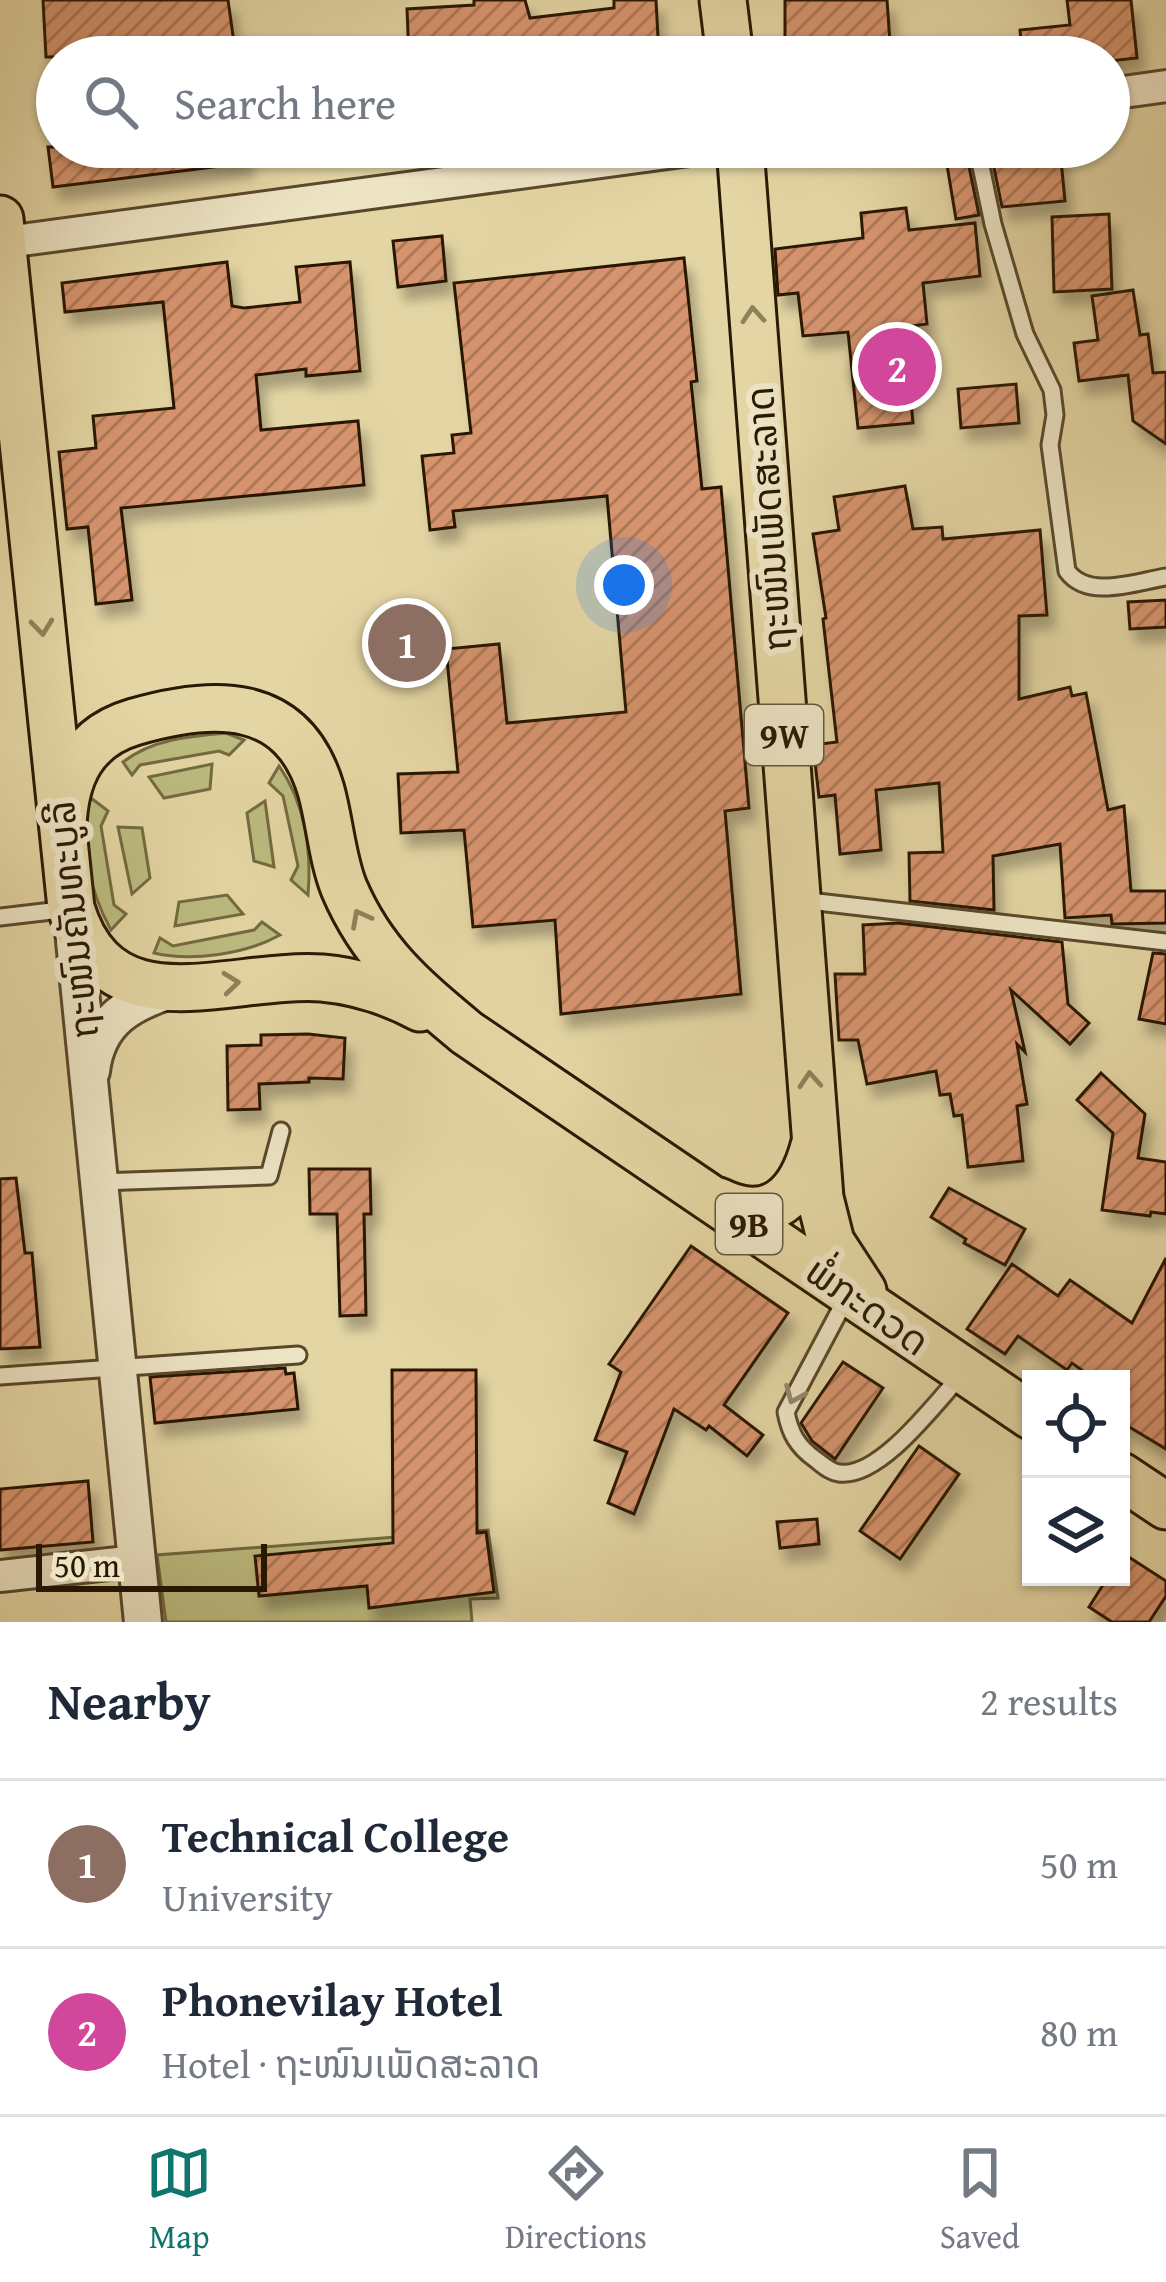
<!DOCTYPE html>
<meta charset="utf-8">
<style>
body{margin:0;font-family:"Gentium Book Plus","Noto Sans Lao",serif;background:#f6f6f7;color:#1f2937}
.controls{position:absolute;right:36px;bottom:36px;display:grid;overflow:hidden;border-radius:0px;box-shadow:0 3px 9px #0004}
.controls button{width:108px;height:108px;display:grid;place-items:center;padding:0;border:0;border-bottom:3px solid #e0e1e3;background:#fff;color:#1f2937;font:60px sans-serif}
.scale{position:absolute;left:36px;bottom:30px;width:231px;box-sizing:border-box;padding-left:12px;border:6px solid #2a1902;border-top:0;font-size:33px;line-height:42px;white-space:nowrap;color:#2a1902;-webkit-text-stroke:9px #ede4c4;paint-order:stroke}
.you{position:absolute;left:624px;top:585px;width:42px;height:42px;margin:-30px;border:9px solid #fff;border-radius:50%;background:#1a73e8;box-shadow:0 0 0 18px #1a73e833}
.badge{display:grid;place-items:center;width:78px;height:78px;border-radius:50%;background:#0f766e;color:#fff;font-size:39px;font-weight:700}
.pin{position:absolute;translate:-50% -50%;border:6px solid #fff;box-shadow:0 3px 12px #0006}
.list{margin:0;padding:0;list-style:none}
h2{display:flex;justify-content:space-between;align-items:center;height:156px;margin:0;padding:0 48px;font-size:51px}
h2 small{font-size:39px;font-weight:400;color:#747a83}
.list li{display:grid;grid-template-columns:78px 1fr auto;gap:36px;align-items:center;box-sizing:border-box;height:168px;padding:0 48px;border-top:3px solid #e0e1e3}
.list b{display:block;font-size:45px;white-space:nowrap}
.list p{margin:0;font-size:39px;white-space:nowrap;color:#747a83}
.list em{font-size:39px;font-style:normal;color:#747a83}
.icon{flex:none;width:66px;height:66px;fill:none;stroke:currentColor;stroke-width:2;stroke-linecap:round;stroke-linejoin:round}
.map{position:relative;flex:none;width:1166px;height:1622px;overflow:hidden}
.search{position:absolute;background:#fff;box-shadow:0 3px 9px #0004;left:36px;right:36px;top:36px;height:132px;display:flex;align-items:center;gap:30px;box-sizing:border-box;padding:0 42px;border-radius:66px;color:#747a83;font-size:45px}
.sheet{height:492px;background:#fff}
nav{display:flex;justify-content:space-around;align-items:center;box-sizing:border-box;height:168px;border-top:3px solid #e0e1e3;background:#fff;font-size:33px;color:#747a83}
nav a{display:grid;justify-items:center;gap:6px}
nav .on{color:#0f766e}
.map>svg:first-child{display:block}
.grass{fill:#bcbc80;stroke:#736a41;stroke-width:3}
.building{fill:url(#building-hatch);stroke:#2a1902;stroke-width:3;filter:url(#shadow)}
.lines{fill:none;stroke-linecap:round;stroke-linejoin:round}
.service-casing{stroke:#58482a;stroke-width:21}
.minor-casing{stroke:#58482a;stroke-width:36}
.tertiary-casing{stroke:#58482a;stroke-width:42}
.primary-casing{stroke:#2a1902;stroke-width:51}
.service{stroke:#ede4c4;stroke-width:15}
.minor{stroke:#ede4c4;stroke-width:30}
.tertiary{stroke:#ede4c4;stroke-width:36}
.primary{stroke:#e4d6a4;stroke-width:45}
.oneway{stroke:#90815b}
.oneway2{stroke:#95896d}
.labels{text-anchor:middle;stroke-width:12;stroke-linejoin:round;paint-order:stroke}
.shield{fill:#ede4c4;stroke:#64563c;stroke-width:3}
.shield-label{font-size:36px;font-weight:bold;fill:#2a1902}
.street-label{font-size:39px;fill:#2a1902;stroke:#ede4c4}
</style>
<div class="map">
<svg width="1166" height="1622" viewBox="0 0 1166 1622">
<defs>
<pattern id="building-hatch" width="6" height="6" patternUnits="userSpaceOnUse" patternTransform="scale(3)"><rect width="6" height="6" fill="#d6946e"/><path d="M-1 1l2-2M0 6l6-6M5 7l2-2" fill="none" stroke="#ae7858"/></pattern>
<filter id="shadow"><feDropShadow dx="7" dy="13" stdDeviation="6" flood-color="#0004"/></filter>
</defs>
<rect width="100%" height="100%" fill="#e4d6a4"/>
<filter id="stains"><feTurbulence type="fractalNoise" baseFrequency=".00167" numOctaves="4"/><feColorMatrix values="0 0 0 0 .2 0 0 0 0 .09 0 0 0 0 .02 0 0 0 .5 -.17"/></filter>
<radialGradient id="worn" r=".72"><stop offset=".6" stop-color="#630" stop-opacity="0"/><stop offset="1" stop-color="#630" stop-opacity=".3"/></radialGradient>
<g class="grass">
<path d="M226,733L244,740L229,755L219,751L140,765L132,775L123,762C152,739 191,736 226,733Z"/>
<polygon points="212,764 210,789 164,798 149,777"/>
<path d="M279,766C305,803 312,851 308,895L291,880L298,866L283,796L269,783Z"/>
<path d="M91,798L108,811L101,826L114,905L126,914L111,930C92,896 74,834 91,798Z"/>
<polygon points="265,801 274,867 254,861 247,813"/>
<polygon points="118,827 142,828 150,878 132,894"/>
<polygon points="227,895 243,914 175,926 179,902"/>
<path d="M262,922L280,935C246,954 192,962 154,953L160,938L173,946L254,930Z"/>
<polygon points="488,1530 498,1598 470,1599 472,1622 166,1622 157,1555"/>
</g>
<g class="building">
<polygon points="43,0 228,0 236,57 46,57"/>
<polygon points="474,0 525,0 530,18 614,8 614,0 656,0 659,56 409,57 407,9 474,5"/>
<polygon points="785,0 887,0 891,57 857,57 857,50 785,49"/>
<polygon points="1067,0 1131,0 1137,58 1109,61 1109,57 1077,57 1076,48 1022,53 1020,30 1070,25"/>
<polygon points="48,147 245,147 246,163 53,187"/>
<polygon points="1060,150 1065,201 1002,207 992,158"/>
<polygon points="968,162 979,215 956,219 947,165"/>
<polygon points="906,208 909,230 975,223 980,276 923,283 927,324 904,327 913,423 858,428 848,332 803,336 798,293 778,295 775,249 863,238 861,213"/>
<polygon points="1109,214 1112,289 1054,292 1052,217"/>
<polygon points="442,236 446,281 398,287 393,241"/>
<polygon points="684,258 697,381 691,382 702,489 721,487 749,808 725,811 741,994 561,1014 555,920 473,927 464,830 401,833 398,774 458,772 446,649 499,644 507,723 626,712 607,496 453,511 455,527 430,530 422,456 454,453 452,435 471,433 454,283"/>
<polygon points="227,262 232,306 244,308 300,302 296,267 350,262 360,371 306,376 306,369 256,375 261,430 358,421 364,485 121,508 132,600 96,604 88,527 67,529 59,452 96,448 93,416 174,408 163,302 65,312 62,283"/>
<polygon points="1133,290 1140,335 1148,334 1153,373 1166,372 1166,444 1133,421 1128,375 1079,381 1074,343 1098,340 1092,296"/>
<polygon points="1016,384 1019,423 961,428 958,389"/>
<polygon points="905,486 913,529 942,527 943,539 1040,530 1047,615 1019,616 1019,699 1070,687 1072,696 1086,693 1108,810 1124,806 1131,891 1166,891 1166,923 1112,924 1111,915 1065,918 1060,844 993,856 994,910 910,901 909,853 943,852 939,783 876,790 881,850 840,854 835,795 819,797 813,745 837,742 823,619 826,618 813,534 839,530 834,497"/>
<polygon points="1166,600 1166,627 1130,629 1128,602"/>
<polygon points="898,923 1062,942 1068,1004 1089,1023 1070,1044 1011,990 1025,1052 1017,1044 1027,1104 1017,1106 1023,1161 968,1167 962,1115 954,1116 950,1094 940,1095 936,1071 867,1084 858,1040 839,1040 835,974 865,974 863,925"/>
<polygon points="1153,953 1166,954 1166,1024 1139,1019"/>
<polygon points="308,1034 345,1038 343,1079 309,1078 309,1082 259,1084 260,1109 228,1110 227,1046 261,1045 261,1035"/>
<polygon points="1101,1073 1145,1114 1138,1158 1166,1162 1166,1214 1151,1212 1150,1216 1102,1210 1113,1133 1077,1100"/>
<polygon points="309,1169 370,1169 371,1214 364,1214 366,1315 340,1316 337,1214 310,1214"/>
<polygon points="16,1178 25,1253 32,1253 40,1347 0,1349 0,1179"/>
<polygon points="949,1188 1025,1229 1005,1265 964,1243 966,1239 931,1217"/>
<polygon points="691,1246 788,1313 724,1405 763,1435 747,1456 709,1426 706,1430 674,1409 634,1514 608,1503 627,1452 595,1440 621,1372 609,1364"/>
<polygon points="1166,1258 1166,1449 1121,1422 1121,1379 1094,1379 1072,1363 1067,1370 1018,1336 1005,1354 967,1329 1012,1264 1058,1296 1070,1280 1132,1323"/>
<polygon points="843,1362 883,1388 835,1459 812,1441 801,1423"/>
<polygon points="285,1368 286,1374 294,1373 298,1409 155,1423 150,1377"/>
<polygon points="392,1370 476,1370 477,1533 486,1532 494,1592 369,1608 367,1586 259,1596 255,1556 393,1543"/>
<polygon points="919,1446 959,1474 900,1559 860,1531"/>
<polygon points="88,1481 93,1542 0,1550 0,1489"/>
<polygon points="817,1519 819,1544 780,1548 777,1522"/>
<polygon points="1121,1552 1166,1581 1166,1596 1149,1622 1112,1622 1089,1607 1108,1577 1121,1577"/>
</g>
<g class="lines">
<defs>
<g id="service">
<path d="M977,147L993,224L1025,334L1052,390L1055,415L1050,445L1067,571C1088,600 1135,582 1166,577"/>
<polyline points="800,900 1166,942"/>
<polyline points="0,917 69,909"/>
<polyline points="100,1182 269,1176 281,1131"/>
<path d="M848,1295L786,1412C790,1433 797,1446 815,1459C823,1465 830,1472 839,1473C880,1479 937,1401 963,1373"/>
<polyline points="0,1376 298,1355"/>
</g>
<g id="minor">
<polyline points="1109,94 1166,86"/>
<polyline points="0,243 712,147"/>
<polyline points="0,1576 136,1561"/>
</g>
<g id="tertiary">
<polyline points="73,921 143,1622"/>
<path d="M91,1071C97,1020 130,1002 176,988"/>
</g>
<g id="primary">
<polyline points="723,0 730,57"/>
<polyline points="740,147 820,1198 831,1242 863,1291"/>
<path d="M0,219L71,908C109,1033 227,972 322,978C357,981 390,992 420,1008"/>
<path d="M63,826C65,776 83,737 134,722C213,699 293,695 321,790C330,822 332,858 344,888C372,954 413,988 467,1033L1031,1416"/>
<path d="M718,1201C771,1227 801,1195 814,1146"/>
<polyline points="1121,1476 1166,1506"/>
</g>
</defs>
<use href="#service" class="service-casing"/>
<use href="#minor" class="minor-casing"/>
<use href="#tertiary" class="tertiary-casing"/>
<use href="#primary" class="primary-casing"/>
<use href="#service" class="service"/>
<use href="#minor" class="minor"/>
<use href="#tertiary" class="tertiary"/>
<use href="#primary" class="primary"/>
</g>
<defs><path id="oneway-chevron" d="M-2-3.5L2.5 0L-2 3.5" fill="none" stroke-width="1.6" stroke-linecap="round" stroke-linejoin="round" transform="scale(3)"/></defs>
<g class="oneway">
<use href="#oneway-chevron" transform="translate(753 315) rotate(-94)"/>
<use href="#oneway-chevron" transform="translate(42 627) rotate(84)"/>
<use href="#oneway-chevron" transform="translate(360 918) rotate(-118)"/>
<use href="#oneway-chevron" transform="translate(231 983) rotate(-6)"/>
<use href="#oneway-chevron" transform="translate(810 1080) rotate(-94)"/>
</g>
<use class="oneway2" href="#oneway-chevron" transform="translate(794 1395) rotate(113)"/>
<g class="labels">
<g class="shield">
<rect x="745" y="705" width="78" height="60" rx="9"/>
<rect x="716" y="1194" width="66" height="60" rx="9"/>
</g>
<g class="shield-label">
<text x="784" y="748">9W</text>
<text x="749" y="1237">9B</text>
</g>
<g class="street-label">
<text transform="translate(768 519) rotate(-94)" y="14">ຖະໜົນເພັດສະລາດ</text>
<text transform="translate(72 920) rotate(-96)" y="14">ຖະໜົນຄັນທະບູລີ</text>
<text transform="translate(868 1306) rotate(35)" y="14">ພໍ່ກະດວດ</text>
</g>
</g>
<rect width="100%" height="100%" filter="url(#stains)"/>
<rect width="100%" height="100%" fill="url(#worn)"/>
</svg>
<div class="controls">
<button><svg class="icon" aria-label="locate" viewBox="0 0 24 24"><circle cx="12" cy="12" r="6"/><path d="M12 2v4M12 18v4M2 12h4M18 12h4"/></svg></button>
<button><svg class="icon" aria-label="layers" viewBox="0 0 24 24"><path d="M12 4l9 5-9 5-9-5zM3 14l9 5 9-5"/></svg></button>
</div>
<div class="scale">50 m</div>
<div class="you"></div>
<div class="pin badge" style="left:407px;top:643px;background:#8d6e63">1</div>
<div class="pin badge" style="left:897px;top:367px;background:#d1479c">2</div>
<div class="search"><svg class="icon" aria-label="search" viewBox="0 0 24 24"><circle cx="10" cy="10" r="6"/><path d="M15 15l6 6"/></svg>Search here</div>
</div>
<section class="sheet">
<h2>Nearby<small>2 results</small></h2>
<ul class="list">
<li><span class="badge" style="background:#8d6e63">1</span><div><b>Technical College</b><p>University</p></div><em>50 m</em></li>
<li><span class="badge" style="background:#d1479c">2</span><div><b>Phonevilay Hotel</b><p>Hotel · ຖະໜົນເພັດສະລາດ</p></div><em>80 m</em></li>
</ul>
</section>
<nav>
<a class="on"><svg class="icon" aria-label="map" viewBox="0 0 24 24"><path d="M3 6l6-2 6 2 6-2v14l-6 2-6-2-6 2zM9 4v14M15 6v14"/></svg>Map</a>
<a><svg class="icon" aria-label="directions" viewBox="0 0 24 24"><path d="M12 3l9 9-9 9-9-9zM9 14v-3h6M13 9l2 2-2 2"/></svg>Directions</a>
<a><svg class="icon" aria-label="saved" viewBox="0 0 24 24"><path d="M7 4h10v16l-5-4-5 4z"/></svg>Saved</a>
</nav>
